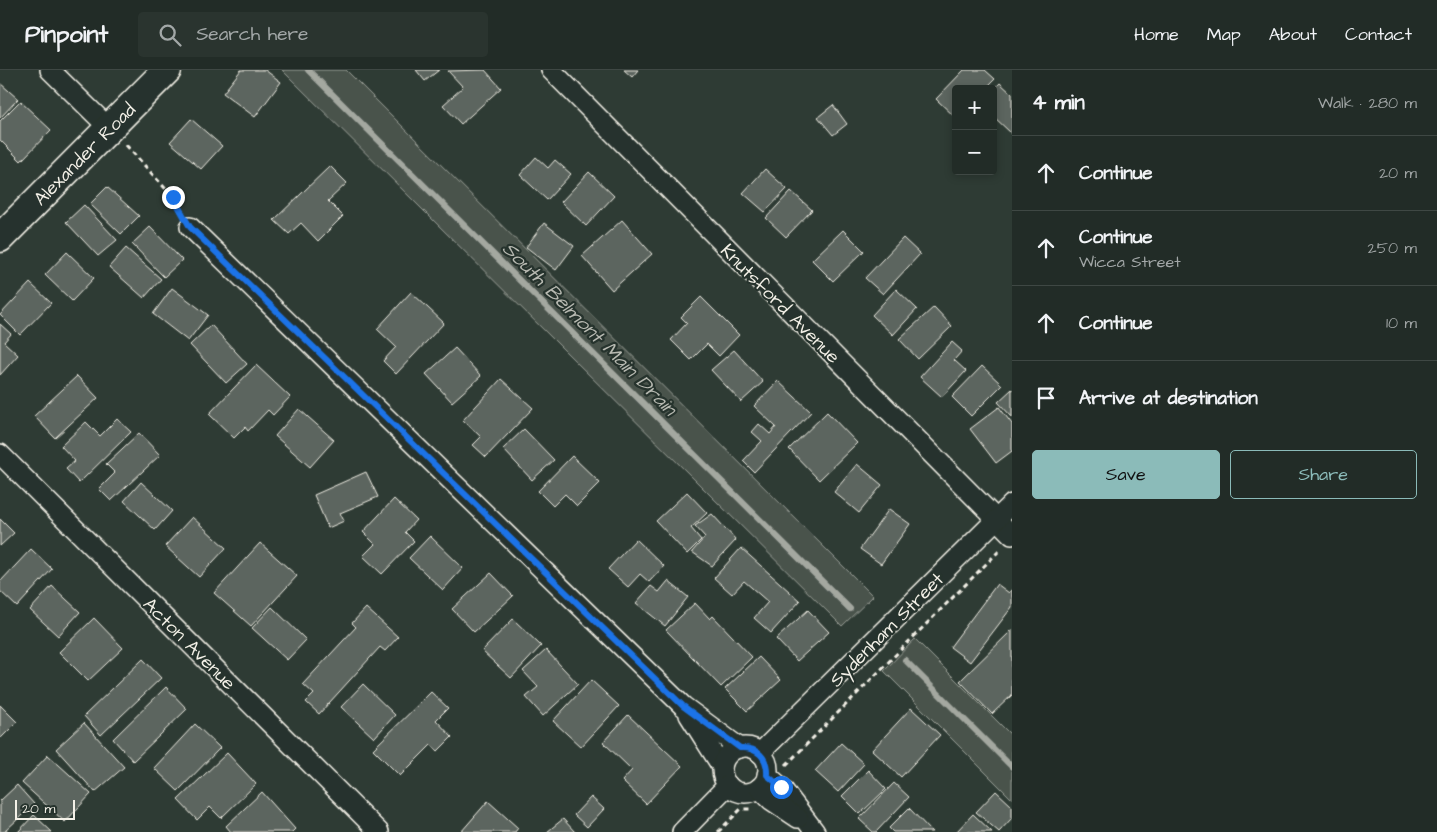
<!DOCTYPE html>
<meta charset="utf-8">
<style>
body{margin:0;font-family:"Architects Daughter",sans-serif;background:#2a342f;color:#f1f3f6}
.controls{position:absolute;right:15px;top:15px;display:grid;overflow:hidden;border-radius:5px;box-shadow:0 2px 8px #0003}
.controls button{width:45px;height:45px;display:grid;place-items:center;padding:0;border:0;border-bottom:1px solid #3f4844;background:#222c27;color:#f1f3f6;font:25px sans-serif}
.scale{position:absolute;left:15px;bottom:12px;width:60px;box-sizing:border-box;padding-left:5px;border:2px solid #f4f1e8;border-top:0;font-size:14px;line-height:18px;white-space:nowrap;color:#f4f1e8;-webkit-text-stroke:4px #26332d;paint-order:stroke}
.stop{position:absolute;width:15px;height:15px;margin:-11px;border:4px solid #1a73e8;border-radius:50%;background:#fff}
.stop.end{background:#1a73e8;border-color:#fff;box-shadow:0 1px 5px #0008}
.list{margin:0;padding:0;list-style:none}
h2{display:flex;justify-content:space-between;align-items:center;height:65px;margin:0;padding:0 20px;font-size:21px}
h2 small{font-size:16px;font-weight:400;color:#a2a7a7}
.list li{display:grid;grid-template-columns:32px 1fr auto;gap:15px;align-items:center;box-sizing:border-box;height:75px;padding:0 20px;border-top:1px solid #3f4844}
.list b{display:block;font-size:19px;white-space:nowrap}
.list p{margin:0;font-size:16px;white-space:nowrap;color:#a2a7a7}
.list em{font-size:16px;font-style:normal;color:#a2a7a7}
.actions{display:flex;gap:10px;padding:15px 20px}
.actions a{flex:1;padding:11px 0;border:1px solid #8bbbb9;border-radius:5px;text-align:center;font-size:18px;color:#8bbbb9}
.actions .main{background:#8bbbb9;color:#111}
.icon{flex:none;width:28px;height:28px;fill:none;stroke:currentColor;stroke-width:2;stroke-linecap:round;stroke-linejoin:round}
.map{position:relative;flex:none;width:1012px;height:762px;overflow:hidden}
header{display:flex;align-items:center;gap:30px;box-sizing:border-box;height:70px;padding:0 25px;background:#222c27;border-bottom:1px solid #3f4844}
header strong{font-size:24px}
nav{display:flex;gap:28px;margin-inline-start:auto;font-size:18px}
.search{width:350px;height:45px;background:#2a342f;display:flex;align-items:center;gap:12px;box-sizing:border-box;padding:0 18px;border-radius:5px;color:#a2a7a7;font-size:19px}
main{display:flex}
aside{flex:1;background:#222c27}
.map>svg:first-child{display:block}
.green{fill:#48524c;stroke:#9ea29a}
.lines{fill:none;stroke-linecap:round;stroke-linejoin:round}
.stream{stroke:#a4a8a0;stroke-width:6}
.building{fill:#5c655e;stroke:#f4f1e8}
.minor-casing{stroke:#f4f1e8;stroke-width:22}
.secondary-casing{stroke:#f4f1e8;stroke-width:31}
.path{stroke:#f4f1e8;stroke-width:3;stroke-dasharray:5 4;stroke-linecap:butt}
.minor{stroke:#26332d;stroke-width:19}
.secondary{stroke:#26332d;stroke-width:28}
.route{stroke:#1a73e8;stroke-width:6}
.labels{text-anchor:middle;stroke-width:4.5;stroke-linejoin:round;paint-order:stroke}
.street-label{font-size:19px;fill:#f4f1e8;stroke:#26332d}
.water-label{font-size:20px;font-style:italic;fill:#b8bab2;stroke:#26332d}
</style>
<header>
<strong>Pinpoint</strong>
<div class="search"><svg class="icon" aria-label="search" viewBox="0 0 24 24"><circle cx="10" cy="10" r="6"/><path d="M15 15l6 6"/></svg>Search here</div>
<nav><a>Home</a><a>Map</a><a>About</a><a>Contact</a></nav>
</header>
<main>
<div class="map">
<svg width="1012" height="762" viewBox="0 0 1012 762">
<rect width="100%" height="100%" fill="#2e3b34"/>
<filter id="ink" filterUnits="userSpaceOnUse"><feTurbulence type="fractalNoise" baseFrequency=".02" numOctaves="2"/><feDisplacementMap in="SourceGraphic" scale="10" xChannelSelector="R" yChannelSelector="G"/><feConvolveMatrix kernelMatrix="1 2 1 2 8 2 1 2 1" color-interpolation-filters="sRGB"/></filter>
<g filter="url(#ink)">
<g class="green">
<polygon points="282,0 346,0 873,526 842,556"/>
<polygon points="915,569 1012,666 1012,729 884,601"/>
</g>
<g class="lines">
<g class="stream">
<polyline points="308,0 850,539"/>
<polyline points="905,590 1012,697"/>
</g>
</g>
<g class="building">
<polygon points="241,0 265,0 281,12 255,47 223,23"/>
<polygon points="416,0 439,0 425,11"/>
<polygon points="485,0 501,18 461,54 443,35 463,17 448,1"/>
<polygon points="624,0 638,0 632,7"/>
<polygon points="964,0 985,0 995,9 985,19 956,19 956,48 936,29"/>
<polygon points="0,13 18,29 0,48"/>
<polygon points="1000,13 1012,24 1012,64 993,46 993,20"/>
<polygon points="20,31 51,60 21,91 0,70 0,51"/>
<polygon points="833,35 847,54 833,65 818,47"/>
<polygon points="191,49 222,76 201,99 170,72"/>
<polygon points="536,87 548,98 555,90 571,104 547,130 520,105"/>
<polygon points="330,96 347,113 328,131 343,146 318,171 301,153 289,164 274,150"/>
<polygon points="765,99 787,119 765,142 743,123"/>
<polygon points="589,102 614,126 586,156 561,132"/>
<polygon points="107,117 139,146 121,164 90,134"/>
<polygon points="791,121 812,140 786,167 766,148"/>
<polygon points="84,135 117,170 98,186 66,152"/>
<polygon points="622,150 652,184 612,220 582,186"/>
<polygon points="544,153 574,176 556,200 526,177"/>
<polygon points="150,157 182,190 164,207 132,174"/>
<polygon points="843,160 864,181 833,211 812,190"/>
<polygon points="903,168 920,184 883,224 865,208"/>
<polygon points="126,178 161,209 144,228 109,197"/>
<polygon points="67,182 94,208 72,231 45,205"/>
<polygon points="30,213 51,233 20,265 0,245"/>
<polygon points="172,218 208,245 188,271 153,244"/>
<polygon points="896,219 917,239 893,265 872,245"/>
<polygon points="411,222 444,253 396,304 383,291 396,277 377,259"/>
<polygon points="701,227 739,265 719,286 707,274 691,290 671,270 687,253 681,247"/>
<polygon points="934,237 952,256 918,289 899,269"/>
<polygon points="0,254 11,264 4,272 18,285 0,305"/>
<polygon points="211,255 247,294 226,313 190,275"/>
<polygon points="952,272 962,281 954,290 966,301 942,327 920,307"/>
<polygon points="455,278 481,306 452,332 426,304"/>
<polygon points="734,280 763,312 741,332 711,300"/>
<polygon points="256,295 290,327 273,345 268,340 248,361 245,357 234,368 209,344"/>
<polygon points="982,296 1002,315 971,346 952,327"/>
<polygon points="77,306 98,328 55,368 34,346"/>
<polygon points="501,309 533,338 486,387 473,375 481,367 463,350"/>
<polygon points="778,311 811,342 754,402 743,391 762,371 752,362 759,354 770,364 776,357 754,336"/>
<polygon points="1012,319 1012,347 998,332"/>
<polygon points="999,337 1012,354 1012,381 996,393 970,359"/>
<polygon points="299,339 334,370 310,397 275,366"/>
<polygon points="827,342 857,373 819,410 789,379"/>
<polygon points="117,349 131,362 79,413 66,399 75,391 61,376 86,352 100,366"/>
<polygon points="524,359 554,390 532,410 503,379"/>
<polygon points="139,363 160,385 111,431 99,419 115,403 106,394"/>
<polygon points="572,386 600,413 577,436 565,424 553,436 538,421"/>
<polygon points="857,394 882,415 859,443 834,422"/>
<polygon points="366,402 378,427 340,443 344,451 328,458 314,425"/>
<polygon points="141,412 172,441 155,460 124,431"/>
<polygon points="687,422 707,443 691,458 701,470 687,484 656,451"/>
<polygon points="394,429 416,450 405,462 414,471 382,504 363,486 375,474 363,462"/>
<polygon points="889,439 910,454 881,494 860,479"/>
<polygon points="712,444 736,470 712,496 692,482 705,467 695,456"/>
<polygon points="192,447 226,478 199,507 165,476"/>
<polygon points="0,449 14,463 0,476"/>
<polygon points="430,466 463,498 443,520 409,488"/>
<polygon points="636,469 664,496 649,512 640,504 628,517 608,499"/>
<polygon points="260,473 297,506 251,556 214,523"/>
<polygon points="741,478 800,531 771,563 754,548 768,532 744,511 732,524 714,508"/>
<polygon points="31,479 52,499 17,537 0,521 0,512"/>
<polygon points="491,503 513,526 474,562 452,539"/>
<polygon points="668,511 688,527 665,556 636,533 651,516 659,522"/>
<polygon points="997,514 1009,523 1012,519 1012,537 970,592 950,577"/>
<polygon points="52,516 80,542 58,566 30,540"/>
<polygon points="695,533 710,549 713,546 752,587 721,617 666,560"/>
<polygon points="272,537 306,570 287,590 252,558"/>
<polygon points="366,538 398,567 385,581 380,577 319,644 306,632 314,624 303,614 356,557 352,553"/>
<polygon points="808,540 829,562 797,591 776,569"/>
<polygon points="94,548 123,578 88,611 59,582"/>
<polygon points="513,549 541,576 511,608 482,581"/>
<polygon points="1012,560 1012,625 992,644 960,611"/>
<polygon points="546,580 578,614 543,646 526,627 538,617 523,601"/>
<polygon points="759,587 781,610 747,641 725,619"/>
<polygon points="143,589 161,608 101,665 84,646"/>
<polygon points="591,610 619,636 581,677 553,651"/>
<polygon points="363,614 395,645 374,668 341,637"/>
<polygon points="166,617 187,639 133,691 113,669"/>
<polygon points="431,622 448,638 436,650 452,667 438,681 431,675 400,706 373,679"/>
<polygon points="0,635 17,652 1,668 0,667"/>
<polygon points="911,638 940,665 901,707 872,680"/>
<polygon points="628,645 682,696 646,734 622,711 632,700 603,672"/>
<polygon points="84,653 124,697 95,722 56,679"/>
<polygon points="195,654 220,678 178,721 154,698"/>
<polygon points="841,673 864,694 838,722 815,701"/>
<polygon points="227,683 256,714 221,748 210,737 197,750 178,730"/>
<polygon points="48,685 91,724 65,752 22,713"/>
<polygon points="868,700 886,719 860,744 842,726"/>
<polygon points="894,713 909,727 876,762 873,762 859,749"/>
<polygon points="17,715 34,734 4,762 0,762 0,731"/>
<polygon points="996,721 1012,736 1012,748 999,762 976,742"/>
<polygon points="262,722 295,759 292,762 231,762 226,756"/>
<polygon points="591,727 604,739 587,757 574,745"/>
<polygon points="488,731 518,758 515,762 461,762"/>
<polygon points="909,738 932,762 893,762 889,758"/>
<polygon points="973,744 992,762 956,762"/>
<polygon points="34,745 52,762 18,762"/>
<polygon points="563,749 575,762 547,762"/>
</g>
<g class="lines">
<defs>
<g id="minor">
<polyline points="50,0 109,58"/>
<polyline points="551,0 1012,465"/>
<polyline points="190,157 683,636 740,678"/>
<polyline points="0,384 379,762"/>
<polyline points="689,645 722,697"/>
<circle cx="745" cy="700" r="23"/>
<polyline points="760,683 1012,434"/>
<polyline points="767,705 781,717 815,762"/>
<polyline points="759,718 771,730 798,748"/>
<polyline points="682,762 728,715"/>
</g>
<g id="secondary">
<path id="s1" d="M0,168L167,0"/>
</g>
</defs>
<use href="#minor" class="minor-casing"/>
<use href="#secondary" class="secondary-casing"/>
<g class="path">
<polyline points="126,75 173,127 181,141"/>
<polyline points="786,695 1000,480"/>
<polyline points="718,762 741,739 752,739"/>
</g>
<use href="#minor" class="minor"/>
<use href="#secondary" class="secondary"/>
</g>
</g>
<g class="lines" filter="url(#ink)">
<path class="route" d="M173,127L190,157L683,636L740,678C757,677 768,687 767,705L781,717"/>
</g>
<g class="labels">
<g class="street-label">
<text dy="7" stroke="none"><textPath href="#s1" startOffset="119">Alexander Road</textPath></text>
<text transform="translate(781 233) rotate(45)" y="7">Knutsford Avenue</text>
<text transform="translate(886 559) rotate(-45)" y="7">Sydenham Street</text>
<text transform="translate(190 573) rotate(45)" y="7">Acton Avenue</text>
</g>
<g class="water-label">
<text transform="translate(590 258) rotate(45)" y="7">South Belmont Main Drain</text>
</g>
</g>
</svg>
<div class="controls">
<button>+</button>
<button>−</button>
</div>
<div class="scale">20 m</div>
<div class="stop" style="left:781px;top:717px"></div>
<div class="stop end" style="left:173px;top:127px"></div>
</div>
<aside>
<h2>4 min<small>Walk · 280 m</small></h2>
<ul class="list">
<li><svg class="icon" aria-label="ahead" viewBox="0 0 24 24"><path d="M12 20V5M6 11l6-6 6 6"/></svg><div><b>Continue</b></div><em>20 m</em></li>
<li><svg class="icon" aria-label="ahead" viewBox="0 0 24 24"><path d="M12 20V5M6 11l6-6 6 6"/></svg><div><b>Continue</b><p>Wicca Street</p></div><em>250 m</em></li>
<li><svg class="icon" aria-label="ahead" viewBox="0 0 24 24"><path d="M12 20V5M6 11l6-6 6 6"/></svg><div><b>Continue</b></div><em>10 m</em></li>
<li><svg class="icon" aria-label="arrive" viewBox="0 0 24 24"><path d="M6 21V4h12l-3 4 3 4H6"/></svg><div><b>Arrive at destination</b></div></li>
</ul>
<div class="actions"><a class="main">Save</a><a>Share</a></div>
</aside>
</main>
